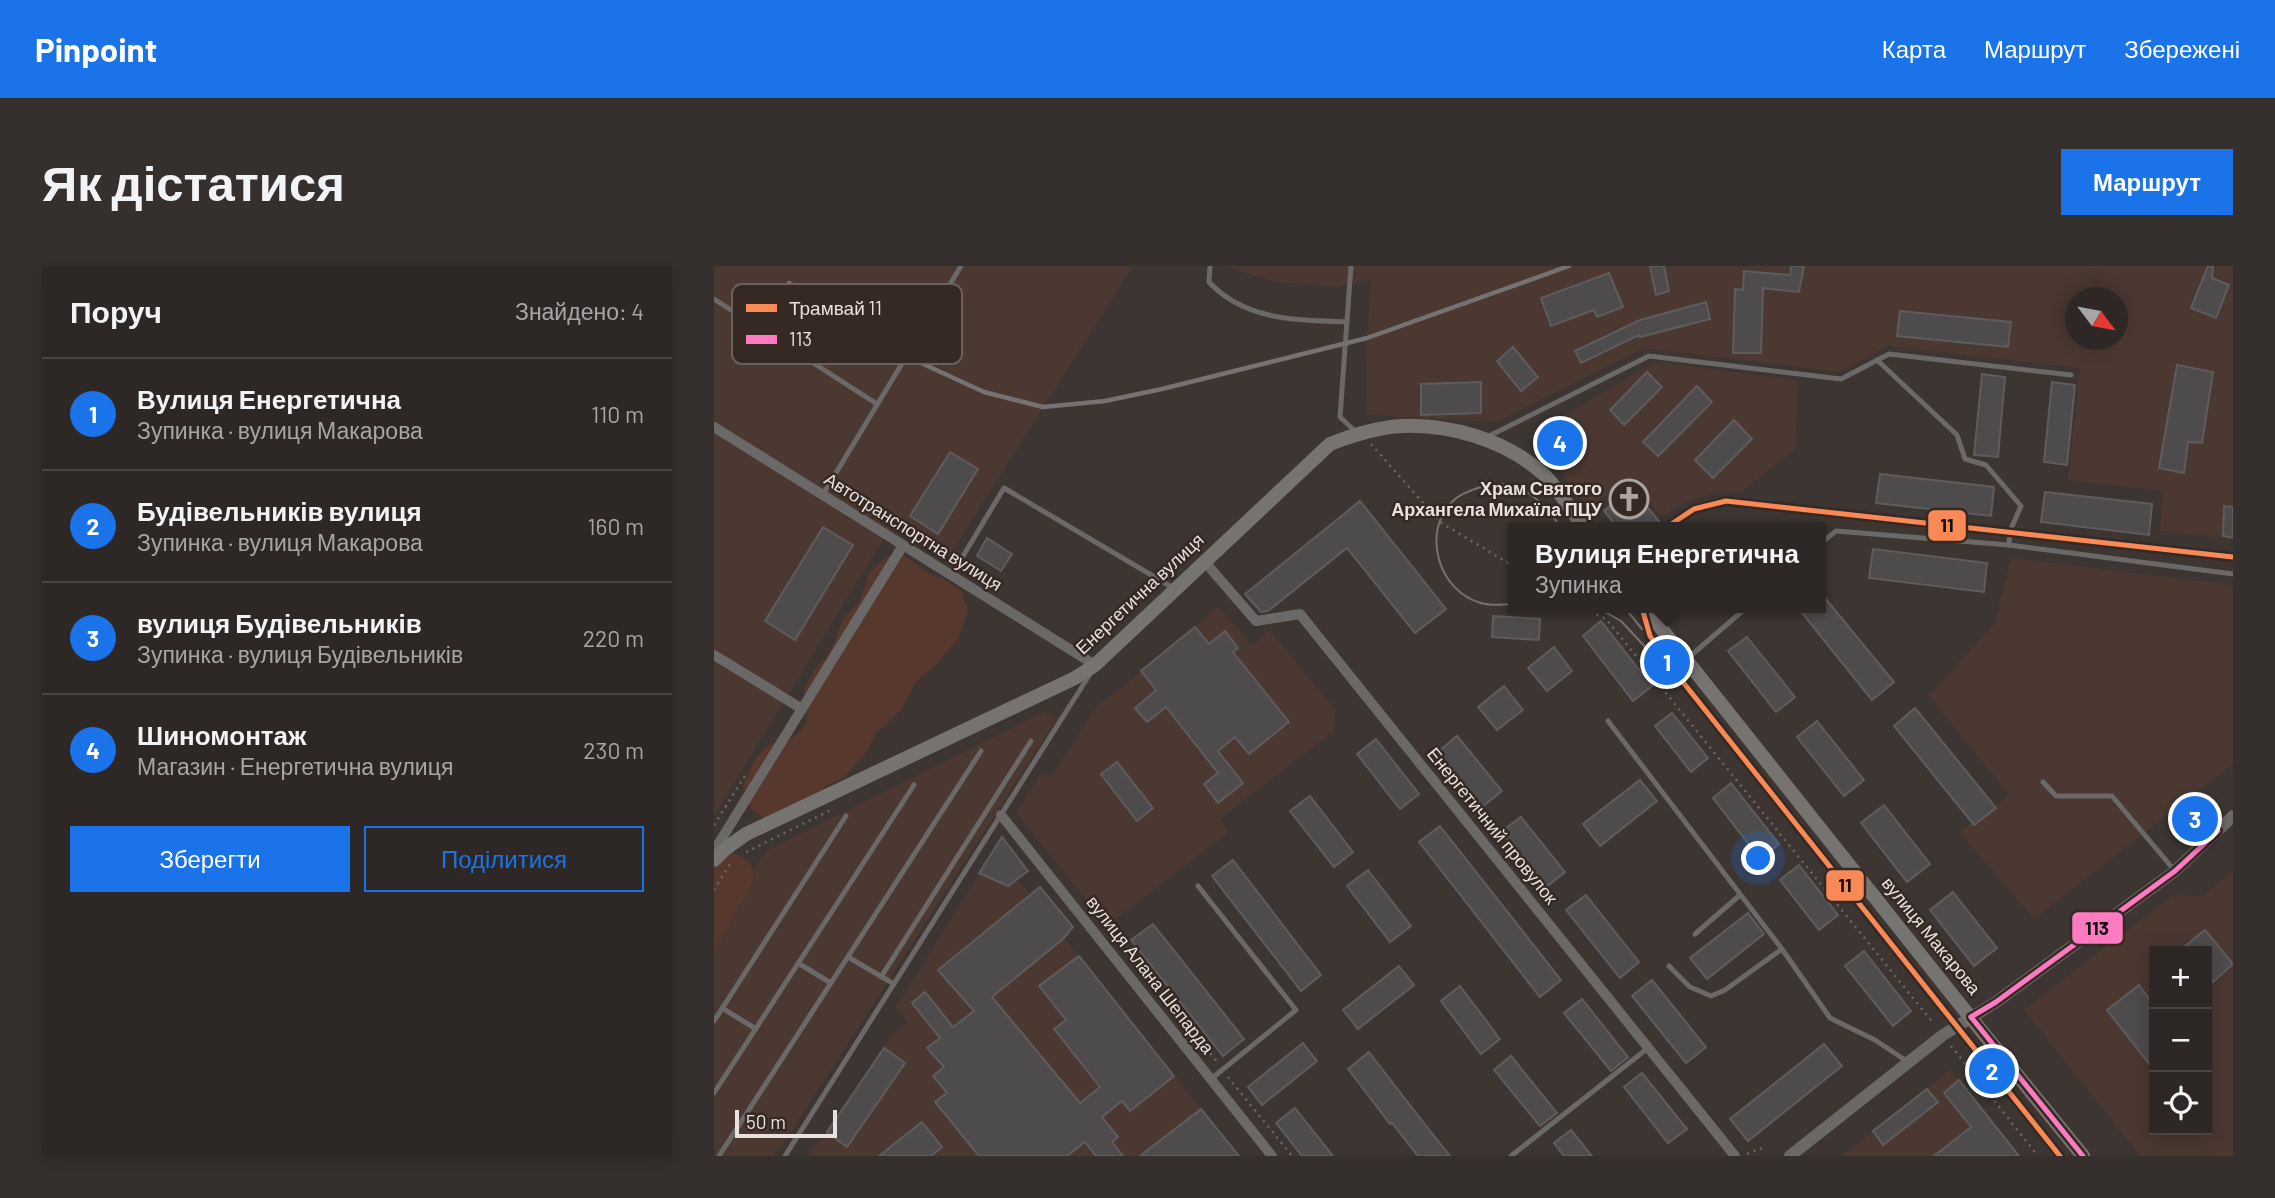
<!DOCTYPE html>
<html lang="uk">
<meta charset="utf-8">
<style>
body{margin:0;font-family:Barlow,sans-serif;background:#35302e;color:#f1f3f6}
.controls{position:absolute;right:21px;bottom:21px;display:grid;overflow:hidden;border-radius:0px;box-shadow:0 4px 18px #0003}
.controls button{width:63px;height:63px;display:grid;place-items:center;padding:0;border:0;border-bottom:2px solid #484443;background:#2d2826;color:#f1f3f6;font:35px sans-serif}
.compass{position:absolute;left:1351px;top:21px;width:63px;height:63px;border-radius:50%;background:#2d2826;box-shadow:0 4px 18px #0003;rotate:122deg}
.scale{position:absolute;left:21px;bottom:18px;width:102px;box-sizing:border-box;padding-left:7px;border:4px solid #eae1dd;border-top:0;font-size:19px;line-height:24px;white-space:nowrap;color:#eae1dd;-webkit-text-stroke:5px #362923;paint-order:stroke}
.you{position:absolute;left:1045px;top:593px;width:24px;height:24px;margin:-18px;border:5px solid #fff;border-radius:50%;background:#1a73e8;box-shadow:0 0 0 10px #1a73e833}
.badge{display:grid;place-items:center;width:46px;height:46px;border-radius:50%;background:#1a73e8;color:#fff;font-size:23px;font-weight:700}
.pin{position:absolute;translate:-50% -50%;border:4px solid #fff;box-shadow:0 2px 7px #0006}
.popup{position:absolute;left:794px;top:256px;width:318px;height:91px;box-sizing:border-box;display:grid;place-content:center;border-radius:0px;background:#2d2826;filter:drop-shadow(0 2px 5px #0005);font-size:23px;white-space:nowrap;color:#a7a6a7}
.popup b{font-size:26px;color:#f1f3f6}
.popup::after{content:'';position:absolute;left:50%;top:100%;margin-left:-14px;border:14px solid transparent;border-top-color:#2d2826}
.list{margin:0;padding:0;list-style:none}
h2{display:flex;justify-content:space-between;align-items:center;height:91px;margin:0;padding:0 28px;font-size:30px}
h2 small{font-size:23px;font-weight:400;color:#a7a6a7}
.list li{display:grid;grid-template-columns:46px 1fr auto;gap:21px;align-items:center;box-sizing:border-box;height:112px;padding:0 28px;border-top:2px solid #484443}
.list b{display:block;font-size:26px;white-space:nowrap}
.list p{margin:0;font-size:23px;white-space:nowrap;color:#a7a6a7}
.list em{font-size:23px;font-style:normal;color:#a7a6a7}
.actions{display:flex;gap:14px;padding:21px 28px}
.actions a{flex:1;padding:16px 0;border:2px solid #1a73e8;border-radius:0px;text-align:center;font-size:24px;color:#1a73e8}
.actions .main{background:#1a73e8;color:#fff}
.icon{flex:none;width:38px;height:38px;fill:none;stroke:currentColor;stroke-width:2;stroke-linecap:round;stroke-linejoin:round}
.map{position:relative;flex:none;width:1519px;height:890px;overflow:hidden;border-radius:0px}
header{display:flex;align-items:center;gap:42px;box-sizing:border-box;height:98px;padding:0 35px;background:#1a73e8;color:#fff}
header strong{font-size:33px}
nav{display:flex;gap:38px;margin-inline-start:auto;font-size:24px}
.intro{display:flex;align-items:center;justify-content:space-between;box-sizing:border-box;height:168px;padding:0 42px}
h1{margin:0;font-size:49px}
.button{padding:18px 32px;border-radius:0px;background:#1a73e8;color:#fff;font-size:24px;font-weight:700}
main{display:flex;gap:42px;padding:0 42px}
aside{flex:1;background:#2d2826;border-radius:0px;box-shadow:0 4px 18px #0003}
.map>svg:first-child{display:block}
.industrial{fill:#4a3831;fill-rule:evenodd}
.green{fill:#57382c}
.building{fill:#4e4b4c;stroke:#5f5c5d;stroke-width:2}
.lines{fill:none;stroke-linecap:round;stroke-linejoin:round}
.path{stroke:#6b6866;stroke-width:2.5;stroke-dasharray:2 5;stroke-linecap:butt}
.service{stroke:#6a6967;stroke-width:5}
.minor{stroke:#6a6967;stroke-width:10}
.tertiary{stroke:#6a6967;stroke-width:12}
.secondary{stroke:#767471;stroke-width:14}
.tram{stroke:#757271;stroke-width:2}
.rail{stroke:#757271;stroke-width:4.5}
.bus-1-casing{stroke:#362923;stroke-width:10}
.bus-1{stroke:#fe7ac1;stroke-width:5}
.tram-1-casing{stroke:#362923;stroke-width:10}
.tram-1{stroke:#f98a56;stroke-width:5}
.labels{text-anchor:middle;stroke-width:5;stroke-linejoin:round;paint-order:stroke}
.poi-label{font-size:18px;font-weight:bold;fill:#eae1dd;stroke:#362923;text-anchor:end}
.street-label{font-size:18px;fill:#eae1dd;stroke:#362923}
.key{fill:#362923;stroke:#6c605b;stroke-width:2}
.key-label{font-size:19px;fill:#eae1dd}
.line-badge{stroke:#362923;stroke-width:2.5}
.pale-badge-label{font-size:19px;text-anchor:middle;font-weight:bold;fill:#111}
</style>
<header>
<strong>Pinpoint</strong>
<nav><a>Карта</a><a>Маршрут</a><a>Збережені</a></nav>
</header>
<div class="intro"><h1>Як дістатися</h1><a class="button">Маршрут</a></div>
<main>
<aside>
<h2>Поруч<small>Знайдено: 4</small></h2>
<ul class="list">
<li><span class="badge">1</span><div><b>Вулиця Енергетична</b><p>Зупинка · вулиця Макарова</p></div><em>110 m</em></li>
<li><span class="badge">2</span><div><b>Будівельників вулиця</b><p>Зупинка · вулиця Макарова</p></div><em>160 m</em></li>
<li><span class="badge">3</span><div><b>вулиця Будівельників</b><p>Зупинка · вулиця Будівельників</p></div><em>220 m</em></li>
<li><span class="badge">4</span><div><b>Шиномонтаж</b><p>Магазин · Енергетична вулиця</p></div><em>230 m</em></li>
</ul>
<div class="actions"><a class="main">Зберегти</a><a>Поділитися</a></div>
</aside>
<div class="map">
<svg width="1519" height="890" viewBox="0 0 1519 890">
<rect width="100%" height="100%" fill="#3c3532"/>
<g class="industrial">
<polygon points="0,0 419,0 232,295 178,259 0,550"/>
<path d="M510,0H1519V273L1446,265L1449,225L1354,214L1366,102L1174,80L1126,106L930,82L783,156L653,149L652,83L657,14L624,21L560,16ZM1362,32H1404V74H1362Z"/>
<polygon points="941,96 1084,114 1082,183 1028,225 1001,227 980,233 962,241 948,251 914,214 875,241 816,170"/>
<polygon points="1297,292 1519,319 1519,498 1320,653 1245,566 1295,529 1215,430 1281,357"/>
<polygon points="504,341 538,379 556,364 621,443 620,465 506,553 515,566 393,660 302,547 326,508 338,510 384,438 405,424"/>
<polygon points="331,445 343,453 66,883 59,890 0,890 0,667 52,585"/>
<polygon points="288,571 314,605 304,614 316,629 326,621 359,661 350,672 525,890 92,890 113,866 178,769 193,755 182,741"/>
<path d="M1519,604V890H1426L1310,744L1459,629L1489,630ZM1440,685H1493V864H1440Z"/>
<polygon points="1236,804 1305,890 1128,890"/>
</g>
<g class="green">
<path d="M190,289L215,308L231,314L248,325L254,344L244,373L221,400L203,415L186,445L162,467L152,487L129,513L111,520L90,546L71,555L47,551L36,542L29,519C35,506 40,491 52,481C57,477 66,476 73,474C98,463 95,446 90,423L101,403L116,386L129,353L146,334L156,306L171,292Z"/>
<path d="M6,585C28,588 48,597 36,623C33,632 25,638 21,646C14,660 9,672 0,685V587Z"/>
</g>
<g class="building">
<polygon points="936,0 950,0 955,25 942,29"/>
<polygon points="1077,0 1090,0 1085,26 1049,22 1047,87 1019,87 1021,23 1029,24 1030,5 1076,9"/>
<polygon points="1494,0 1499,0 1498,12 1515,19 1502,52 1477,42"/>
<polygon points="895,7 909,41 883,51 880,44 837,60 827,32"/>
<polygon points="992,36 996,53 926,71 925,69 867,97 861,85 926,54"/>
<polygon points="1186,45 1297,56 1294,81 1183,70"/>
<polygon points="799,81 824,111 807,125 783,95"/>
<polygon points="1463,99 1499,106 1488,177 1474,176 1470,207 1445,202"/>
<polygon points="933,106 948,121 910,159 896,144"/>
<polygon points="1268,108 1291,111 1284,191 1260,189"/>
<polygon points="767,116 767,147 707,149 707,118"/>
<polygon points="1338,116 1361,119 1353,199 1330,196"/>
<polygon points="983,120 998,136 944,190 929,176"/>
<polygon points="1020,154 1038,173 999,212 981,194"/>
<polygon points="236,186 264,203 224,268 196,250"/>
<polygon points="1166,208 1280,221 1277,250 1162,237"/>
<polygon points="917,222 945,255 938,261 903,261 890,245"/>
<polygon points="1331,226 1438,238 1435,269 1327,256"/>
<polygon points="646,235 732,343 701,367 633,282 554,345 547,346 531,328"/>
<polygon points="1510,240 1519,241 1519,272 1509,270"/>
<polygon points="109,261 139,279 81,374 51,355"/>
<polygon points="273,272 298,288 287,305 263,290"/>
<polygon points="1159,283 1273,297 1270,326 1155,312"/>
<polygon points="1107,327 1180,416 1158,434 1084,342 1107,342"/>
<polygon points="779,350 826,353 825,374 778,371"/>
<polygon points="887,355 938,420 919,435 869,370"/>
<polygon points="481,361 495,378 511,365 524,382 519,386 575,456 535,488 521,471 504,485 529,517 504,537 490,518 504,507 452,441 433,456 421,442 442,424 427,405"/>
<polygon points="1033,371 1081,431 1062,446 1014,385"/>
<polygon points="840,381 858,405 833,425 814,402"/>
<polygon points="790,420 809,444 783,464 764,441"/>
<polygon points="1201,442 1282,542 1260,559 1180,460"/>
<polygon points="958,447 994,492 977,506 941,460"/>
<polygon points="1103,455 1150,514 1130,530 1083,471"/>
<polygon points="743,470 788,525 768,541 724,486"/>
<polygon points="662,473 705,528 686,543 643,488"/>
<polygon points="403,496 439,542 423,555 387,508"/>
<polygon points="926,514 943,535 886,580 869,558"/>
<polygon points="1017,517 1065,578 1046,593 999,532"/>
<polygon points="596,530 639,586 620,601 576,545"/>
<polygon points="1170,539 1216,598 1193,616 1147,557"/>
<polygon points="807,551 851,606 831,622 787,566"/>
<polygon points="726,560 847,714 826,731 705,576"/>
<polygon points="288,571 314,605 294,620 265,607"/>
<polygon points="519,594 607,709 587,725 498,610"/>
<polygon points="1085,599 1124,649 1105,664 1066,614"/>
<polygon points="654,604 697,660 676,676 633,620"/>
<polygon points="326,621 359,661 350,672 278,731 366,837 386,821 340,763 352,754 325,720 365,690 460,810 416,845 408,835 388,851 404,871 398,876 409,890 382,890 371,876 353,890 265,890 221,836 233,827 219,810 230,801 213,782 226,772 198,737 211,726 239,761 260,745 224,704"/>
<polygon points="1239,626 1283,682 1260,700 1216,644"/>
<polygon points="872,629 925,696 906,712 852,644"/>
<polygon points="1034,647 1050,668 993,713 976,692"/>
<polygon points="439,658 530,773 509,790 417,674"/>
<polygon points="1491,664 1519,698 1499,716 1493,708 1493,685 1465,685"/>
<polygon points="1150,685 1197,745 1179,760 1131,700"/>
<polygon points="685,700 700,719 644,763 629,744"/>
<polygon points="938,714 992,781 972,797 918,730"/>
<polygon points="1425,719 1440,740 1440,804 1393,744"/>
<polygon points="746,720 786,773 767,788 727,735"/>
<polygon points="868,733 914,791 897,805 850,747"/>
<polygon points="589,777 603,795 548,839 534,821"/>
<polygon points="1110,778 1128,800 1034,875 1016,853"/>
<polygon points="170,782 191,797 133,881 113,866"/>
<polygon points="655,786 709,856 736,890 704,890 678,857 676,858 634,803"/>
<polygon points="797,790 843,847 826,860 780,804"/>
<polygon points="928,807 973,863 954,877 910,821"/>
<polygon points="1245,814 1305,890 1220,890 1257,861 1230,827"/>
<polygon points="1213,823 1224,836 1169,879 1159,865"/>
<polygon points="581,842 619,890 588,890 562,857"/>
<polygon points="487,843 525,890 426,890"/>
<polygon points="208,856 228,881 217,890 165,890"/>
<polygon points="857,864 878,890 850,890 840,877"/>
</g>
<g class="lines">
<g class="path">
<polyline points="657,178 726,256 799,300"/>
<polyline points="870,342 892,353 1220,758"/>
<polyline points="0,559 32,508"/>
<polyline points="32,586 117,544"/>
<polyline points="0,624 16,598"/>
<polyline points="409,678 504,797"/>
<polyline points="1237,780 1324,890"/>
<polyline points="514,811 578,890"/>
<polyline points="1033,888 1048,882"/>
</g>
<g class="service">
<path d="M496,0L495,16C531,55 584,54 633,56"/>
<polyline points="637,0 626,151 643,167"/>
<polyline points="0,33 163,138"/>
<polyline points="1163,94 1243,169 1251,193 1272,199 1307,240 1296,265 1295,279"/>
<polyline points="773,171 935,90 1127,113 1175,88 1357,109"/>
<polyline points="108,230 247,0"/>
<polyline points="1107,277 1122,265 1295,279 1519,308"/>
<polyline points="237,310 290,222 461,323"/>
<polyline points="974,392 1032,342"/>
<polyline points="894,455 1068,683 1116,752 1161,774 1194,796"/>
<polyline points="1329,516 1342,530 1398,530 1461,605"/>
<polyline points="484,620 582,744 497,813"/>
<polyline points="981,668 1026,629"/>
<polyline points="134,691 180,718"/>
<polyline points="84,697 117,717"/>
<polyline points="955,700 976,721 997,730 1011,724 1068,683"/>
<polyline points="167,711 317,475"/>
<polyline points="8,742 42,763"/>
<polyline points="0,755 132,550"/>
<polyline points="0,827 200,519"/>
<polyline points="5,890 267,485"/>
<polyline points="71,890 376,408"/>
<polyline points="797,890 934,782"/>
</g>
<g class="minor">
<polyline points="0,161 381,399"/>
<polyline points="490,295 542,355 586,348 1021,890"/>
<polyline points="0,389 88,443"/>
<polyline points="287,549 558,890"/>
<polyline points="0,585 188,281"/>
</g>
<polyline class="tertiary" points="1076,890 1229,769 1282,736 1461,605 1519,550"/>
<g class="secondary">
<polyline points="931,342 1240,731 1369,890"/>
<path d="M0,594L11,583L32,568L361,412L381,399L616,178C639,169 664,161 688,160C736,158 791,174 827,206C844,221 856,244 870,261"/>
</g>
<g class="tram">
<path d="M799,338C788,339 777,340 767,337C725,326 707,267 738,236C745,228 757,224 767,221C783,216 799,217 813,226C827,235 837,248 847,261"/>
<polyline points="884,342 907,355 935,385"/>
<polyline points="911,342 928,363"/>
</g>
<polyline class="rail" points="75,17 192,90 270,126 329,141 391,135 448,123 653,72 855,0"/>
<defs>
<g id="bus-1">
<polyline points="1257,751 1282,736 1461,605 1504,565"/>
<polyline points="1257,751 1369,890"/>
</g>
</defs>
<use href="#bus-1" class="bus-1-casing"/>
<use href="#bus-1" class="bus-1"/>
<defs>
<g id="tram-1">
<polyline points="953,261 980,243 1012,235 1519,291"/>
<polyline points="928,342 936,370 953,396 1346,890"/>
</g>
</defs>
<use href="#tram-1" class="tram-1-casing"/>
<use href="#tram-1" class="tram-1"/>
</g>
<defs>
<symbol id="church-ring" viewBox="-11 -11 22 22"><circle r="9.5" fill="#362923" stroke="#ada5a1" stroke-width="1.5"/><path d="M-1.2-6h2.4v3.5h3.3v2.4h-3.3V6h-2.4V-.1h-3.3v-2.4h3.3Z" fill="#ada5a1"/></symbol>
</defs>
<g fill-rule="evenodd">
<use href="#church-ring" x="893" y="211" width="44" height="44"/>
</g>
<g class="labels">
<g class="poi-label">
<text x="888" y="229">Храм Святого<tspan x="888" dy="21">Архангела Михаїла ПЦУ</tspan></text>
</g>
<g class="street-label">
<text transform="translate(199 266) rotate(32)" y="6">Автотранспортна вулиця</text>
<text transform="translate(426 328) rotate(-43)" y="6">Енергетична вулиця</text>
<text transform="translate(778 560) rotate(51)" y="6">Енергетичний провулок</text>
<text transform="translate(1217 670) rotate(51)" y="6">вулиця Макарова</text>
<text transform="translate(436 709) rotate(52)" y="6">вулиця Алана Шепарда</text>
</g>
</g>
<rect x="18" y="18" width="230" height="80" rx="10" class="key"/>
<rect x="32" y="38" width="31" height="8" fill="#f98a56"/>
<rect x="32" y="69" width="31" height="9" fill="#fe7ac1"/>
<g class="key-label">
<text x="75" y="49">Трамвай 11</text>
<text x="75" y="80">113</text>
</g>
<g class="line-badge">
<rect x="1213" y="243" width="40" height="33" rx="7" fill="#f98a56"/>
<rect x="1111" y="603" width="40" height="33" rx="7" fill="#f98a56"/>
<rect x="1357" y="645" width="53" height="34" rx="7" fill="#fe7ac1"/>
</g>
<g class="pale-badge-label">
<text x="1233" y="266">11</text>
<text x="1131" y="626">11</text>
<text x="1383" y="669">113</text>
</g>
</svg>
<div class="controls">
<button>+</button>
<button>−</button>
<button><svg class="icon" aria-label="locate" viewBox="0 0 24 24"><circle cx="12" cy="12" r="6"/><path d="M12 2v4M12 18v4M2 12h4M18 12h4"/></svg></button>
</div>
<svg class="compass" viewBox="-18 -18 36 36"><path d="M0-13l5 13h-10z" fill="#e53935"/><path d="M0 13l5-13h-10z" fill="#a7a6a7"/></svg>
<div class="scale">50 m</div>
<div class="you"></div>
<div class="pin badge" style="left:953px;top:396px">1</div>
<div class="popup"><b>Вулиця Енергетична</b>Зупинка</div>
<div class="pin badge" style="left:1278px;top:805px">2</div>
<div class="pin badge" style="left:1481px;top:553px">3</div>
<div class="pin badge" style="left:846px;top:177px">4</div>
</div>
</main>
